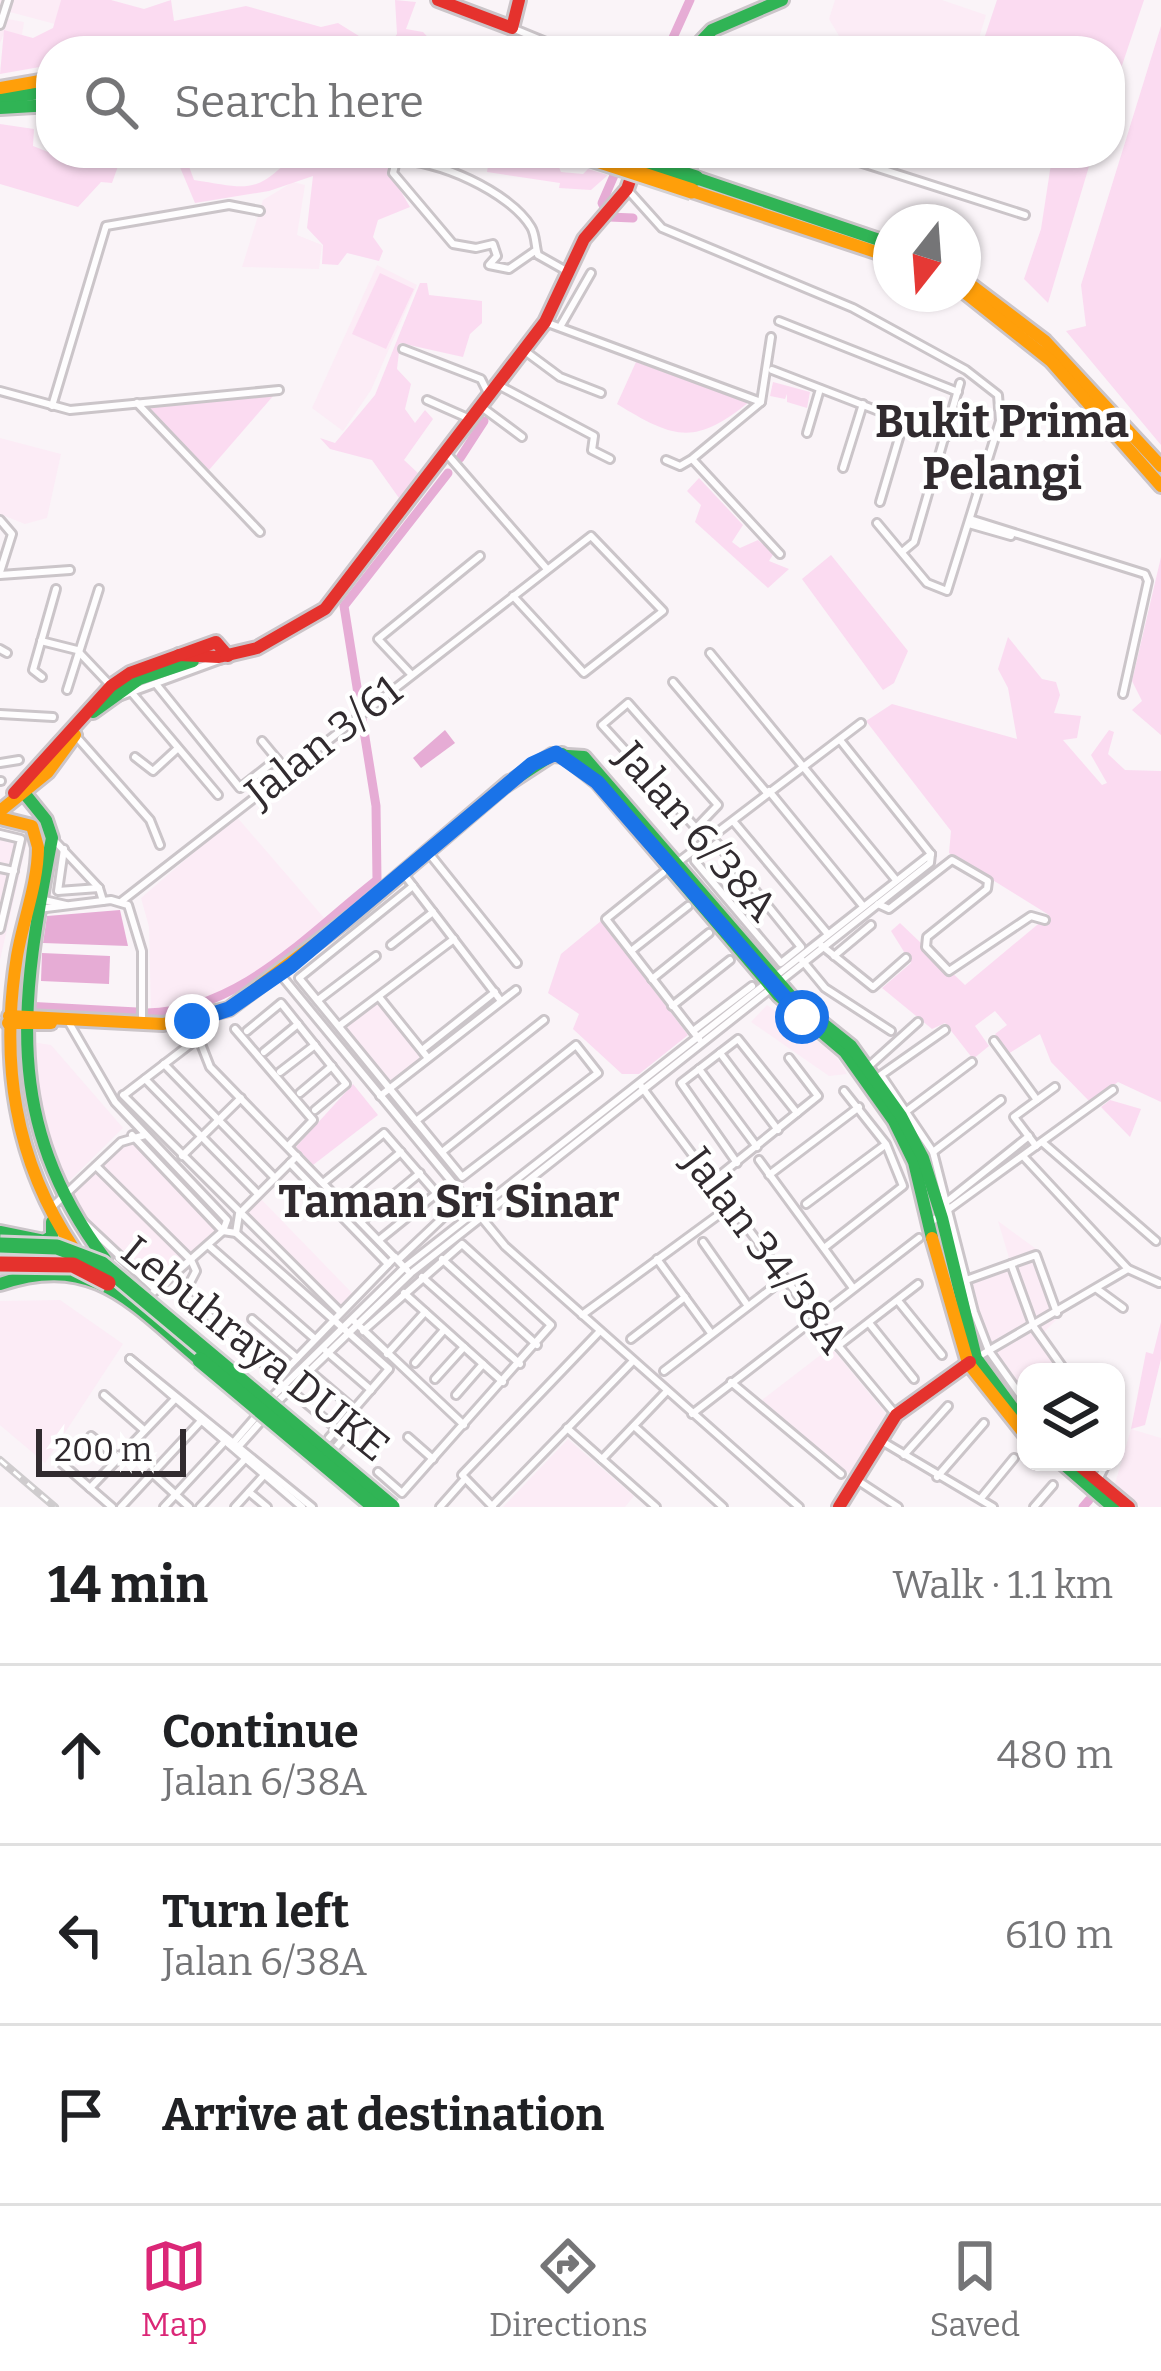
<!DOCTYPE html>
<meta charset="utf-8">
<style>
body{margin:0;font-family:Bitter,serif;background:#f6f6f6;color:#202124}
.controls{position:absolute;right:36px;bottom:36px;display:grid;overflow:hidden;border-radius:24px;box-shadow:0 3px 9px #0004}
.controls button{width:108px;height:108px;display:grid;place-items:center;padding:0;border:0;border-bottom:3px solid #e0e0e0;background:#fff;color:#202124;font:60px sans-serif}
.compass{position:absolute;left:873px;top:204px;width:108px;height:108px;border-radius:50%;background:#fff;box-shadow:0 3px 9px #0004;rotate:197deg}
.scale{position:absolute;left:36px;bottom:30px;width:150px;box-sizing:border-box;padding-left:12px;border:6px solid #312b2f;border-top:0;font-size:33px;line-height:42px;white-space:nowrap;color:#312b2f;-webkit-text-stroke:9px #fff;paint-order:stroke}
.stop{position:absolute;width:36px;height:36px;margin:-27px;border:9px solid #1a73e8;border-radius:50%;background:#fff}
.stop.end{background:#1a73e8;border-color:#fff;box-shadow:0 3px 12px #0008}
.list{margin:0;padding:0;list-style:none}
h2{display:flex;justify-content:space-between;align-items:center;height:156px;margin:0;padding:0 48px;font-size:51px}
h2 small{font-size:39px;font-weight:400;color:#757577}
.list li{display:grid;grid-template-columns:78px 1fr auto;gap:36px;align-items:center;box-sizing:border-box;height:180px;padding:0 48px;border-top:3px solid #e0e0e0}
.list b{display:block;font-size:45px;white-space:nowrap}
.list p{margin:0;font-size:39px;white-space:nowrap;color:#757577}
.list em{font-size:39px;font-style:normal;color:#757577}
.icon{flex:none;width:66px;height:66px;fill:none;stroke:currentColor;stroke-width:2;stroke-linecap:round;stroke-linejoin:round}
.map{position:relative;flex:none;width:1161px;height:1507px;overflow:hidden}
.search{position:absolute;background:#fff;box-shadow:0 3px 9px #0004;left:36px;right:36px;top:36px;height:132px;display:flex;align-items:center;gap:30px;box-sizing:border-box;padding:0 42px;border-radius:48px;color:#757577;font-size:45px}
.sheet{height:696px;background:#fff}
nav{display:flex;justify-content:space-around;align-items:center;box-sizing:border-box;height:168px;border-top:3px solid #e0e0e0;background:#fff;font-size:33px;color:#757577}
nav a{display:grid;justify-items:center;gap:6px}
nav .on{color:#db2777}
.map>svg:first-child{display:block}
.built{fill:#fcecf6}
.green{fill:#fbdbf1}
.water{fill:#e6acd5}
.lines{fill:none;stroke-linecap:round;stroke-linejoin:round}
.river{stroke:#e6acd5;stroke-width:9}
.street-casing{stroke:#cbc5c9;stroke-width:12}
.fast-casing{stroke:#cbc5c9;stroke-width:18}
.slow-casing{stroke:#cbc5c9;stroke-width:18}
.jam-casing{stroke:#cbc5c9;stroke-width:18}
.street{stroke:#fefdfe;stroke-width:6}
.fast{stroke:#30b455;stroke-width:12}
.slow{stroke:#ff9f0a;stroke-width:12}
.jam{stroke:#e5322d;stroke-width:12}
.rail-casing{stroke:#cfccce;stroke-width:8}
.rail{stroke:#fff;stroke-width:3;stroke-dasharray:9;stroke-linecap:butt}
.fast-bridge-casing{stroke:#d4d1d3;stroke-width:21;stroke-linecap:butt}
.slow-bridge-casing{stroke:#d4d1d3;stroke-width:21;stroke-linecap:butt}
.jam-bridge-casing{stroke:#d4d1d3;stroke-width:21;stroke-linecap:butt}
.fast-bridge{stroke:#30b455;stroke-width:15}
.slow-bridge{stroke:#ff9f0a;stroke-width:15}
.jam-bridge{stroke:#e5322d;stroke-width:15}
.route{stroke:#1a73e8;stroke-width:15}
.labels{text-anchor:middle;stroke-width:9;stroke-linejoin:round;paint-order:stroke}
.street-label{font-size:42px;fill:#312b2f;stroke:#fff}
.neighbourhood-label{font-size:45px;font-weight:bold;fill:#312b2f;stroke:#fff}
</style>
<div class="map">
<svg width="1161" height="1507" viewBox="0 0 1161 1507">
<rect width="100%" height="100%" fill="#faf4f8"/>
<g class="built">
<polygon points="0,0 61,0 55,24 10,12 8,19 24,22 22,35 5,31 0,43"/>
<polygon points="835,0 942,0 986,15 975,51 848,51 829,19"/>
<polygon points="293,182 305,185 297,235 322,245 319,269 242,267 263,200"/>
<polygon points="377,265 417,285 371,390 343,431 312,408"/>
<polygon points="0,438 61,454 47,518 25,524 0,514"/>
<polygon points="236,816 325,919 234,989 181,1011 151,1012 149,927 141,898"/>
<polygon points="0,829 28,837 0,960"/>
<polygon points="379,999 426,1058 391,1086 342,1027"/>
<polygon points="767,1005 835,1054 847,1074 829,1076 751,1022"/>
<polygon points="32,1042 51,1045 123,1128 56,1194 26,1120"/>
<polygon points="132,1138 221,1231 156,1287 63,1200"/>
<polygon points="259,1197 353,1294 339,1308 241,1214"/>
<polygon points="998,1221 1039,1251 1059,1317 1043,1333 1074,1372 1026,1372 1026,1418 980,1349 958,1281 1010,1261"/>
<polygon points="60,1300 123,1344 45,1463 0,1425 0,1301"/>
<polygon points="831,1347 888,1416 853,1477 762,1400"/>
<polygon points="1131,1429 1161,1438 1161,1507 1141,1507 1114,1487"/>
<polygon points="568,1439 634,1496 625,1507 503,1507"/>
</g>
<g class="green">
<polygon points="61,0 111,0 144,9 171,0 174,21 246,6 321,27 338,23 367,41 390,44 397,34 395,0 416,2 406,29 423,32 441,51 415,47 303,51 178,39 119,51 51,51 51,65 0,74 4,30 33,38 53,28"/>
<polygon points="997,0 1144,0 1110,101 1110,51 980,51"/>
<polygon points="1161,26 1161,445 1066,331 1086,326 1081,285"/>
<polygon points="0,124 34,129 33,146 66,159 107,158 111,153 158,153 122,155 112,183 101,182 78,207 0,184"/>
<path d="M174,153H184L194,180C247,188 256,196 295,153H413L410,158L396,154L389,171L410,207L378,220L373,237L383,251L379,261L347,253L338,265L322,264L323,245L307,228L313,176L269,191L195,203Z"/>
<polygon points="490,153 555,158 561,172 583,174 588,169 608,175 591,190 559,188 560,183 487,172"/>
<polygon points="1025,153 1093,153 1048,303 1024,279 1041,229 1051,164"/>
<polygon points="380,273 414,289 386,349 352,334"/>
<polygon points="420,283 427,283 429,295 482,301 482,323 470,334 463,357 400,343 397,369 411,384 405,409 415,423 425,410 433,419 404,460 420,475 399,498 372,460 330,449 320,438 335,443 375,395"/>
<path d="M636,362L749,402C695,446 674,439 617,404Z"/>
<polygon points="773,382 810,392 807,408 787,402 787,394 785,399 770,396"/>
<polygon points="261,392 274,395 209,470 145,405"/>
<polygon points="699,478 743,525 732,542 740,548 758,540 774,553 769,561 789,569 768,588 695,522 701,505 687,491"/>
<polygon points="831,555 908,651 894,683 883,690 802,579"/>
<polygon points="1161,557 1161,735 1132,710 1142,701 1132,681"/>
<polygon points="1008,637 1042,679 1056,682 1060,695 1054,713 1081,716 1077,738 1063,740 1102,785 1107,783 1091,755 1109,730 1114,732 1108,754 1125,770 1161,771 1161,1102 1118,1082 1090,1102 1051,1062 1040,1034 1008,1054 995,1034 1007,1025 995,1011 975,1026 989,1046 973,1059 945,1023 932,1029 882,988 911,963 891,931 900,923 965,985 1049,915 949,853 951,831 866,721 892,704 1017,739 1008,688 998,669"/>
<polygon points="601,921 688,1035 639,1074 622,1074 573,1029 579,1014 548,993 561,954"/>
<polygon points="353,1084 378,1115 313,1165 296,1147"/>
<polygon points="1110,1100 1141,1109 1130,1137 1101,1107"/>
<polygon points="1161,1322 1161,1359 1145,1425 1131,1429 1146,1352 1153,1354"/>
</g>
<g class="water">
<polygon points="445,730 455,743 421,768 413,758"/>
<polygon points="120,910 128,946 43,943 47,916"/>
<polygon points="42,953 110,956 109,984 41,981"/>
</g>
<g class="lines">
<g class="river">
<polyline points="667,51 690,0"/>
<polyline points="619,164 602,203 609,217 633,218"/>
<polyline points="460,458 484,421"/>
<polyline points="25,1006 137,1012"/>
<path d="M147,1013C240,1011 308,934 377,880L376,806L344,606L448,473"/>
<polyline points="1083,1507 1089,1500"/>
</g>
<defs>
<g id="street">
<polyline points="0,25 8,0"/>
<polyline points="512,28 568,51"/>
<polyline points="831,153 1025,215"/>
<polyline points="627,189 662,228 853,308 966,370 998,395 1000,421 947,591 927,583 877,523"/>
<path d="M535,251L509,269L489,265L497,256L493,244L476,248L453,244L393,173L396,161C435,158 510,192 531,227C536,235 535,247 538,255L570,273"/>
<polyline points="779,321 958,392"/>
<polyline points="545,322 761,402"/>
<polyline points="560,327 591,273"/>
<polyline points="403,349 481,379 489,395"/>
<polyline points="525,351 560,377 601,393"/>
<polyline points="772,370 946,437"/>
<polyline points="500,386 594,436 592,450 610,459"/>
<polyline points="0,391 70,410 279,390"/>
<polyline points="427,400 470,419"/>
<polyline points="137,403 260,532"/>
<polyline points="52,406 106,226 229,205 260,211"/>
<polyline points="483,408 522,437"/>
<polyline points="807,433 820,389"/>
<polyline points="447,454 547,569"/>
<polyline points="666,460 680,466 692,459 761,402 771,337"/>
<polyline points="693,460 780,554"/>
<polyline points="843,468 863,404"/>
<polyline points="880,502 904,421"/>
<polyline points="970,519 1145,574 1148,581 1123,694"/>
<polyline points="0,520 12,534 0,572"/>
<polyline points="969,524 1011,536"/>
<polyline points="902,552 914,542 960,383"/>
<polyline points="0,575 70,570"/>
<polyline points="41,641 77,650 111,686"/>
<polyline points="0,649 7,653"/>
<polyline points="710,653 896,880"/>
<polyline points="410,673 378,639 480,556"/>
<polyline points="42,677 33,670 56,589"/>
<polyline points="673,682 767,793"/>
<polyline points="156,684 240,788 277,759"/>
<polyline points="67,690 99,589"/>
<polyline points="132,693 218,795"/>
<polyline points="110,700 222,659"/>
<polygon points="628,703 718,805 696,828 602,725"/>
<polyline points="0,714 53,717"/>
<polyline points="75,735 150,820 160,845"/>
<polyline points="840,740 931,854"/>
<polyline points="262,741 286,770"/>
<polyline points="135,757 153,771 177,749"/>
<polyline points="0,763 19,760"/>
<polyline points="0,781 1,781"/>
<polyline points="769,791 863,906"/>
<polyline points="733,821 827,933"/>
<polyline points="0,834 21,839 0,929"/>
<polyline points="54,840 99,888 103,901"/>
<polygon points="717,843 801,947 781,963 695,861"/>
<polyline points="64,849 58,891 99,888"/>
<polyline points="428,852 517,963"/>
<polyline points="677,863 861,723"/>
<polyline points="0,868 14,871"/>
<polyline points="403,873 501,1001"/>
<polyline points="663,873 606,919 699,1039"/>
<polyline points="413,886 299,978 462,1177 598,1073 576,1045 442,1152"/>
<polyline points="40,899 66,905"/>
<polyline points="122,901 591,536 663,611 584,673 513,596"/>
<polyline points="878,904 889,909 952,860 988,881 987,889 927,937 926,947 949,971 1031,916 1045,920"/>
<polyline points="38,909 111,900 128,905 142,951 142,1024"/>
<polyline points="391,945 433,912"/>
<polyline points="821,945 873,987 906,958"/>
<polyline points="631,951 688,906"/>
<polyline points="834,956 871,925"/>
<polyline points="801,959 825,988 891,1031"/>
<polyline points="280,974 505,1246 799,1507"/>
<polyline points="652,979 709,933"/>
<polyline points="379,997 428,1058"/>
<polyline points="318,1000 376,956"/>
<polyline points="672,1006 730,960"/>
<polyline points="68,1021 115,1102 227,1220 223,1231 148,1297"/>
<polyline points="192,1021 210,1067 407,1270"/>
<polyline points="339,1026 454,939"/>
<polyline points="235,1029 313,1120 288,1146"/>
<polyline points="945,1030 881,1075 933,1152 974,1312 989,1351 1026,1403"/>
<polyline points="247,1031 281,1003 346,1084 315,1110"/>
<polyline points="693,1031 752,986"/>
<polyline points="994,1041 1037,1100"/>
<polyline points="422,1050 495,992"/>
<polyline points="264,1052 298,1024"/>
<polyline points="720,1053 778,1130"/>
<polyline points="164,1064 275,1178"/>
<polyline points="868,1067 918,1022"/>
<polyline points="699,1069 757,1147"/>
<polyline points="280,1072 315,1045"/>
<polyline points="145,1079 258,1194"/>
<polyline points="641,1086 815,1318 896,1415"/>
<polyline points="300,1093 332,1066"/>
<polyline points="123,1095 339,1311"/>
<polyline points="124,1095 197,1039"/>
<polyline points="380,1096 516,990"/>
<polyline points="908,1110 972,1062"/>
<polyline points="416,1121 544,1020"/>
<polyline points="132,1135 223,1231 236,1233 389,1369"/>
<polyline points="1042,1142 1156,1241"/>
<polyline points="1036,1146 1014,1117 1055,1087"/>
<polyline points="933,1152 1001,1100"/>
<polyline points="182,1156 241,1098"/>
<polyline points="1023,1156 1128,1269 1159,1283"/>
<polyline points="759,1160 853,1288"/>
<polyline points="290,1163 388,1264"/>
<polyline points="737,1163 681,1083 738,1039 797,1113"/>
<polyline points="96,1166 191,1260 196,1271 184,1294 279,1377 395,1257"/>
<polyline points="769,1175 859,1107"/>
<polyline points="714,1180 818,1096 789,1058"/>
<polyline points="323,1183 384,1133 451,1210 399,1259"/>
<polyline points="949,1200 1029,1136"/>
<polyline points="341,1202 401,1152"/>
<polyline points="806,1204 885,1145"/>
<polyline points="52,1207 121,1142 145,1135"/>
<polyline points="75,1214 156,1290"/>
<polyline points="361,1222 420,1173"/>
<polyline points="931,1222 1113,1090"/>
<polyline points="236,1233 239,1214 297,1156"/>
<polyline points="379,1240 437,1193"/>
<polyline points="703,1242 748,1306"/>
<polyline points="208,1245 315,1339"/>
<polyline points="824,1248 903,1186 886,1144 844,1091"/>
<polyline points="442,1259 537,1345"/>
<polyline points="657,1259 711,1333"/>
<polyline points="1011,1264 1034,1327 1066,1372"/>
<polyline points="422,1277 520,1364"/>
<polyline points="969,1279 1036,1255 1057,1313"/>
<polyline points="1097,1289 1123,1308"/>
<polyline points="404,1293 503,1382"/>
<polyline points="899,1302 942,1355"/>
<polyline points="582,1315 732,1205"/>
<polyline points="252,1319 297,1358"/>
<polyline points="355,1322 464,1425"/>
<polyline points="869,1323 914,1379"/>
<polyline points="363,1331 462,1244 551,1325 402,1493 378,1472"/>
<polyline points="631,1339 685,1297"/>
<polyline points="838,1346 918,1284"/>
<polyline points="326,1351 371,1390"/>
<polyline points="387,1354 425,1312"/>
<polyline points="976,1358 1128,1269"/>
<polyline points="130,1359 312,1507"/>
<polyline points="130,1359 302,1507"/>
<polyline points="415,1363 444,1330"/>
<polyline points="307,1369 354,1409"/>
<polyline points="664,1371 785,1278"/>
<polyline points="435,1379 464,1347"/>
<polyline points="731,1382 841,1474"/>
<polyline points="289,1389 337,1429"/>
<polyline points="104,1395 144,1430"/>
<polyline points="456,1395 483,1364"/>
<polyline points="268,1401 405,1267 931,854"/>
<polyline points="275,1404 411,1273 930,863 931,854"/>
<polyline points="692,1414 919,1238"/>
<polyline points="1116,1414 1116,1434"/>
<polyline points="634,1426 723,1507"/>
<polyline points="567,1428 656,1507"/>
<polyline points="91,1436 118,1458"/>
<polyline points="408,1437 433,1459"/>
<polyline points="329,1438 388,1370"/>
<polyline points="880,1440 993,1507"/>
<polyline points="234,1442 260,1412"/>
<polyline points="239,1446 263,1419"/>
<polyline points="332,1452 353,1427"/>
<polyline points="904,1455 948,1406"/>
<polyline points="602,1459 666,1392"/>
<polyline points="59,1461 112,1507"/>
<polyline points="152,1473 189,1507"/>
<polyline points="937,1477 984,1423"/>
<polyline points="857,1480 898,1507"/>
<polyline points="1098,1480 1107,1462"/>
<polyline points="90,1488 175,1399"/>
<polyline points="249,1492 267,1507"/>
<polyline points="982,1497 1014,1458"/>
<polyline points="492,1506 633,1361"/>
<polyline points="121,1507 200,1422"/>
<polyline points="164,1507 227,1439"/>
<polyline points="200,1507 247,1457"/>
<polyline points="235,1507 265,1474"/>
<polyline points="440,1507 463,1481"/>
<polyline points="493,1507 462,1475 600,1331"/>
<polyline points="1034,1507 1053,1485"/>
</g>
<g id="fast">
<polyline points="692,51 712,30 782,0"/>
<polyline points="0,99 51,91"/>
<polyline points="0,108 51,105"/>
<polyline points="696,178 891,244"/>
<polyline points="93,712 139,679 193,661"/>
<polyline points="562,754 597,782 779,996 845,1052 894,1121 914,1162 932,1238"/>
<polyline points="506,785 552,755 584,757 795,1001 851,1046 901,1116 923,1158 942,1218 976,1358 1026,1426"/>
<path d="M25,794L46,820L52,838C21,999 1,1120 105,1259"/>
<polyline points="0,1232 44,1241 52,1236 52,1222"/>
<path d="M0,1284C95,1252 133,1304 200,1360"/>
<polyline points="1061,1462 1113,1507"/>
</g>
<g id="slow">
<polyline points="0,88 51,79"/>
<polyline points="692,191 891,257"/>
<polyline points="963,279 1045,341 1161,466"/>
<polyline points="963,291 1051,361 1161,486"/>
<polyline points="0,811 48,772 75,735"/>
<path d="M0,818L32,826L38,847C38,884 23,920 17,956C0,1062 14,1160 74,1249"/>
<polyline points="9,1016 163,1024 229,1009 356,913 509,782"/>
<polyline points="8,1023 51,1023"/>
<polyline points="932,1238 968,1363 1026,1436"/>
</g>
<g id="jam">
<polyline points="438,0 512,28 519,0"/>
<polyline points="179,655 219,657 257,648 325,609 545,322 584,239 627,189 634,169"/>
<polyline points="14,793 111,686 130,673 216,642 228,656"/>
<polyline points="1075,1462 1129,1507"/>
<polyline points="839,1507 896,1415 970,1362"/>
</g>
</defs>
<use href="#street" class="street-casing"/>
<use href="#fast" class="fast-casing"/>
<use href="#slow" class="slow-casing"/>
<use href="#jam" class="jam-casing"/>
<use href="#street" class="street"/>
<use href="#fast" class="fast"/>
<use href="#slow" class="slow"/>
<use href="#jam" class="jam"/>
<defs>
<polyline id="rail" points="0,1460 55,1507"/>
</defs>
<use href="#rail" class="rail-casing"/>
<use href="#rail" class="rail"/>
<defs>
<g id="fast-bridge">
<polyline points="616,153 696,178"/>
<polyline points="0,1245 57,1247 102,1264 392,1507"/>
<polyline points="200,1360 375,1507"/>
</g>
<polyline id="slow-bridge" points="579,154 692,191"/>
<polyline id="jam-bridge" points="0,1264 73,1265 108,1283"/>
</defs>
<use href="#fast-bridge" class="fast-bridge-casing"/>
<use href="#slow-bridge" class="slow-bridge-casing"/>
<use href="#jam-bridge" class="jam-bridge-casing"/>
<use href="#fast-bridge" class="fast-bridge"/>
<use href="#slow-bridge" class="slow-bridge"/>
<use href="#jam-bridge" class="jam-bridge"/>
</g>
<g class="lines">
<polyline class="route" points="192,1021 229,1009 291,966 532,764 556,753 597,782 802,1017"/>
</g>
<g class="labels">
<g class="street-label">
<text transform="translate(323 741) rotate(-38)" y="15">Jalan 3/61</text>
<text transform="translate(697 831) rotate(49)" y="15">Jalan 6/38A</text>
<text transform="translate(766 1250) rotate(53)" y="15">Jalan 34/38A</text>
<text transform="translate(256 1348) rotate(39)" y="15">Lebuhraya DUKE</text>
</g>
<g class="neighbourhood-label">
<text x="1002" y="437">Bukit Prima<tspan x="1002" dy="52">Pelangi</tspan></text>
<text x="449" y="1217">Taman Sri Sinar</text>
</g>
</g>
</svg>
<div class="controls">
<button><svg class="icon" aria-label="layers" viewBox="0 0 24 24"><path d="M12 4l9 5-9 5-9-5zM3 14l9 5 9-5"/></svg></button>
</div>
<svg class="compass" viewBox="-18 -18 36 36"><path d="M0-13l5 13h-10z" fill="#e53935"/><path d="M0 13l5-13h-10z" fill="#757577"/></svg>
<div class="scale">200 m</div>
<div class="stop" style="left:802px;top:1017px"></div>
<div class="stop end" style="left:192px;top:1021px"></div>
<div class="search"><svg class="icon" aria-label="search" viewBox="0 0 24 24"><circle cx="10" cy="10" r="6"/><path d="M15 15l6 6"/></svg>Search here</div>
</div>
<section class="sheet">
<h2>14 min<small>Walk · 1.1 km</small></h2>
<ul class="list">
<li><svg class="icon" aria-label="ahead" viewBox="0 0 24 24"><path d="M12 20V5M6 11l6-6 6 6"/></svg><div><b>Continue</b><p>Jalan 6/38A</p></div><em>480 m</em></li>
<li><svg class="icon" aria-label="left" viewBox="0 0 24 24"><path d="M17 20v-9H6M10 6l-5 5 5 5"/></svg><div><b>Turn left</b><p>Jalan 6/38A</p></div><em>610 m</em></li>
<li><svg class="icon" aria-label="arrive" viewBox="0 0 24 24"><path d="M6 21V4h12l-3 4 3 4H6"/></svg><div><b>Arrive at destination</b></div></li>
</ul>
</section>
<nav>
<a class="on"><svg class="icon" aria-label="map" viewBox="0 0 24 24"><path d="M3 6l6-2 6 2 6-2v14l-6 2-6-2-6 2zM9 4v14M15 6v14"/></svg>Map</a>
<a><svg class="icon" aria-label="directions" viewBox="0 0 24 24"><path d="M12 3l9 9-9 9-9-9zM9 14v-3h6M13 9l2 2-2 2"/></svg>Directions</a>
<a><svg class="icon" aria-label="saved" viewBox="0 0 24 24"><path d="M7 4h10v16l-5-4-5 4z"/></svg>Saved</a>
</nav>
